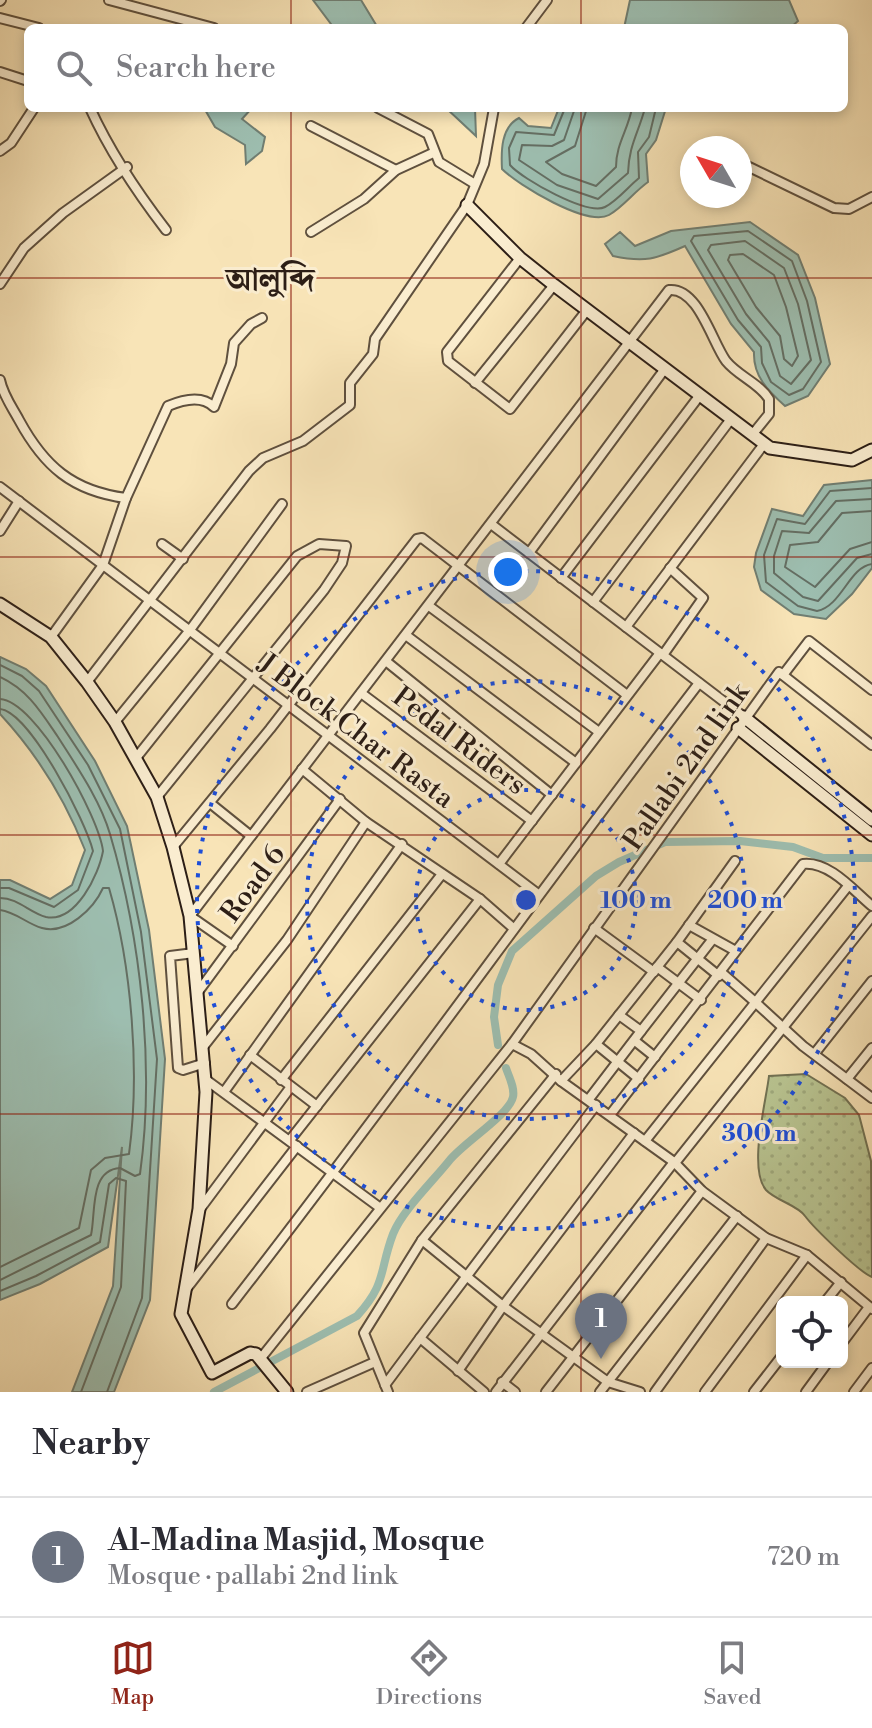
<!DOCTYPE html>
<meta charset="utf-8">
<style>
body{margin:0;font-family:"Libre Bodoni","Noto Serif Bengali",serif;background:#f2f2f3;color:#2b2b33}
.controls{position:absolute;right:24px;bottom:24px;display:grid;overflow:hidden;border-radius:12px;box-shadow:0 4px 12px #0003}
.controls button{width:72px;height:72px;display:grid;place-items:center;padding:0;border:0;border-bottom:2px solid #e1e1e2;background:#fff;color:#2b2b33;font:40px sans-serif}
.compass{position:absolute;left:680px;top:136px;width:72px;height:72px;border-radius:50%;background:#fff;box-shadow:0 4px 12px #0003;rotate:309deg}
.you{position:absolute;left:508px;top:572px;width:28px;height:28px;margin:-20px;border:6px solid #fff;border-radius:50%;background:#1a73e8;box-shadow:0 0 0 12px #1a73e833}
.badge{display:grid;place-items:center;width:52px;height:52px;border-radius:50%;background:#8f2418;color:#fff;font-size:26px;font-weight:700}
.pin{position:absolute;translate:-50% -66px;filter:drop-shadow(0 2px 4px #0008)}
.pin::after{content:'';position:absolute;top:42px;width:28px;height:24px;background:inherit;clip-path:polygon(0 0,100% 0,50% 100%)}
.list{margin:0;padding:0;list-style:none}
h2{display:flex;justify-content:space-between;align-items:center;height:104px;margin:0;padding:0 32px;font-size:34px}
h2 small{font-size:26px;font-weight:400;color:#7c7c81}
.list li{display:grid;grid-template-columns:52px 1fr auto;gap:24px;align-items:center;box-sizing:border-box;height:120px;padding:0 32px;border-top:2px solid #e1e1e2}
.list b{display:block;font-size:30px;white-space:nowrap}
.list p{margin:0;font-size:26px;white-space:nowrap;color:#7c7c81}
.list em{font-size:26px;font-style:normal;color:#7c7c81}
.icon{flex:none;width:44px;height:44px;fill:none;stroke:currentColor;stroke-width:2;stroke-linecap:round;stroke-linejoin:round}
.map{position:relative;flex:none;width:872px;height:1392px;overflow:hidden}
.search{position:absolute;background:#fff;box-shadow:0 4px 12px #0003;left:24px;right:24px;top:24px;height:88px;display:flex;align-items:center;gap:20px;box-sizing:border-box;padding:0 28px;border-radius:12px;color:#7c7c81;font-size:30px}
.sheet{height:224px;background:#fff}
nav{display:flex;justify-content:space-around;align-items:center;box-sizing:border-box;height:112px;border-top:2px solid #e1e1e2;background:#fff;font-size:22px;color:#7c7c81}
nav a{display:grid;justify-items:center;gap:4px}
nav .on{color:#8f2418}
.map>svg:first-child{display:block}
.park{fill:url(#park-dots);stroke:#727254;stroke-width:2}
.water{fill:#9dbeb0;stroke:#707e72;stroke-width:2}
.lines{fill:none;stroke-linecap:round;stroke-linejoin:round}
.shore{stroke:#646e63;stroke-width:2}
.canal{stroke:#9dbeb0;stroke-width:8}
.street-casing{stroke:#5f503e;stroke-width:12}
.secondary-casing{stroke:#2c1e16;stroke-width:15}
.street{stroke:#faedd0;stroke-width:8}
.secondary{stroke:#faedd0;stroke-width:11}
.grid{fill:none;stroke:#8f2418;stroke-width:2;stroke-opacity:0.55}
.ring{fill:none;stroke:#1d4ed8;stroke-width:4;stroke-dasharray:4 8}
.labels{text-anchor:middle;stroke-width:6;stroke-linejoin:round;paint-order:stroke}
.street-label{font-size:28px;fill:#2c1e16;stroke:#faedd0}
.quarter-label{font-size:32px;font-weight:bold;fill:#2c1e16;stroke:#faedd0}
.centre{fill:#1d4ed8;stroke:#faedd0;stroke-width:4}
.ring-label{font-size:24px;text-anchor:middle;font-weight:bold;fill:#1d4ed8;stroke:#faedd0;stroke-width:6;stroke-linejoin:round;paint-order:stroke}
</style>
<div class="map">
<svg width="872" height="1392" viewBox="0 0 872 1392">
<defs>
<pattern id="park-dots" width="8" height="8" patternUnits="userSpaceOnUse" patternTransform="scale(2)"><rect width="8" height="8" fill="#b9c592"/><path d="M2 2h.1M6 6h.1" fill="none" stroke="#9fa97d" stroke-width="1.8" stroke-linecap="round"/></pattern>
</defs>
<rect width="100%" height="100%" fill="#f8e4b7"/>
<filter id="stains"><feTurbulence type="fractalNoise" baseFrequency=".0025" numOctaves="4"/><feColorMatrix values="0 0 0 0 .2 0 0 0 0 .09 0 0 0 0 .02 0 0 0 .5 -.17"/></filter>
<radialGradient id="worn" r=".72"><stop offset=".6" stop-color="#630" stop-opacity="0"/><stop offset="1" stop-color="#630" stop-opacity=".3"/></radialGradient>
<path class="park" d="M806,1074L845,1098L859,1115L871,1161L872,1277C859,1272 814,1228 805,1216C799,1206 775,1200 766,1190C748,1169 766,1102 769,1076Z"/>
<g class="water">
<polygon points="313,0 361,0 378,28 334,28"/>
<polygon points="630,0 789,0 798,21 790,28 624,28"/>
<polygon points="204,108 252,108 242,119 265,137 262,151 246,164 245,145 215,127"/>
<polygon points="446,108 475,108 476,136"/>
<path d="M559,108H666L656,140L646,154L648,182C634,192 623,207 609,215C587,227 518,185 502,169C501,151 501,127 519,118L528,126L551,128Z"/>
<path d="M750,222L798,255L815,298L830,364L808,396L785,406C768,391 753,376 754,352L731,324L685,246C656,259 645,263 613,256L605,244L620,232L635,246L671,231Z"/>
<polygon points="872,480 872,568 852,594 826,619 794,614 761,590 754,567 756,553 772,509 803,516 824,485"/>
<path d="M0,657L26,669L46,686L95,761L127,826L149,930L165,1059L150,1300L114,1392H72L113,1286L122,1147L108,1247L40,1284L0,1300V880H10L50,899L72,885L85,850C65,799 38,755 0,714Z"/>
</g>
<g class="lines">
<g class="shore">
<path d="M565,108L554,135L516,132L509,148L510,165C522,179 588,216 605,207C617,201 628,187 639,178L638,152L649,137L656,108"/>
<path d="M575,108L564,140L552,146L522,145L519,160L557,185L598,199L628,173C629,145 638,134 645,108"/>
<path d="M587,108L575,146L546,162L562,174L596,186L616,167C616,144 628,130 632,108"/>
<polygon points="748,231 792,261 807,301 821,362 803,389 789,395 771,382 762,363 761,347 738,320 691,241 694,236"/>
<polygon points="745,241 784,268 798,304 811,360 791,384 780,376 769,342 746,314 708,250 711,245"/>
<polygon points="743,254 774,275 786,307 798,356 792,366 784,359 780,336 756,307 728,260 730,255"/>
<path d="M872,488L830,491L805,524L777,519L764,555L766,582L798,606L817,611C842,606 849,567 872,564"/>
<polyline points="872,499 836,501 809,533 782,531 774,556 774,573 803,597 818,601 857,558 872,554"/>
<polyline points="872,511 842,513 818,542 790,545 785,567 815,587 850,549 872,542"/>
<polyline points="0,665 22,676 39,691 88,765 120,829 141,932 157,1059 142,1298 107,1392"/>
<path d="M0,677C28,690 41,712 58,737C77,767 100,800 110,834C141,939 155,1066 140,1174L135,1176L120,1168C89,1170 96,1213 91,1235L0,1280"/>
<path d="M0,699C36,701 99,817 103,851C99,874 76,923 46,917C30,913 18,898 0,898"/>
<path d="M0,709C30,712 86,822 93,851L78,890L54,907L9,888H0"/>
<path d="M0,910C16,912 27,924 42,928C67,935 94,908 103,888H109C132,967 140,1073 129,1154L105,1158L91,1170L79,1228L0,1267"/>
<polyline points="0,1291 36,1276 100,1242 109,1184 116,1178 126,1181 121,1287 81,1392"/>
</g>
<g class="canal">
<polyline points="498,1045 494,1017 498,985 512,951 596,876 619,862 665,842 740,841 793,847 823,858 872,858"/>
<path d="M214,1392L357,1316C387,1283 379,1271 393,1234C402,1211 433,1181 449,1161C463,1143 509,1115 513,1097C515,1088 509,1077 506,1068"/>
</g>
<defs>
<g id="street">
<polyline points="109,0 214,28"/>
<polyline points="0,1 1,0"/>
<polyline points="0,18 39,28"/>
<polyline points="526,28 547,0"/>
<polyline points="0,72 28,81"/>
<path d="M90,108C110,152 136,191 166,230"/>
<polyline points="378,108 428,134 439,162 475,184"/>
<polyline points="311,126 396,170"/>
<polyline points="0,151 11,143 34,108"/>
<polyline points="745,165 834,208 849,209 872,197"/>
<polyline points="311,232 364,199 396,170 433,153"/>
<polyline points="520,258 447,352 448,361 510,409 587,310"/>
<polyline points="0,284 24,248 63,213 127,167"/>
<path d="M0,380C3,395 12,407 19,420C44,466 72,491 126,498"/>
<polyline points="475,383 554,285"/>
<polyline points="0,487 538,894"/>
<polyline points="491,524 744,717"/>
<polyline points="0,531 19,501"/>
<polyline points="162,544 183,559"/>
<polyline points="529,553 664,370"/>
<polyline points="561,578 700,395"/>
<polyline points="593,602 731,419"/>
<polyline points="429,606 599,732"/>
<polyline points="626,627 764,444"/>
<polyline points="407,636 576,763"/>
<path d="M51,637L103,565L126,498L168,406C182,400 202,395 214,407L231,364L234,343L251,324L262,318"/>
<polyline points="663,655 703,598 670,568"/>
<polyline points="387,662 552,795"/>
<polyline points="783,675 809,641 872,690"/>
<polyline points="87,682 249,471 263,458 303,441 350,405 350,383 373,354 375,339 467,205 484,164 494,108"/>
<polyline points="361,693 532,821"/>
<polyline points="115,722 190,630 282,504"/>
<polyline points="136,758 297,556 319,544 346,546 342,563 324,590 157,797"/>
<polyline points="302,769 366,822 480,899 512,927"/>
<polyline points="210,803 251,836"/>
<polyline points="173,847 270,729 417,539 422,538 627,695"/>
<polyline points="499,864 660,653"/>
<polyline points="689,925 734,950"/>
<polyline points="594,928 654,972"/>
<polyline points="677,942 735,861"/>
<path d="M233,946L190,916L669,290C698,287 712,342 726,361C738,376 759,383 769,399V414L752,435"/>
<polyline points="194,953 170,956 178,1068 183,1070 205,1063"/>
<polyline points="657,967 701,1000"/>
<polyline points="722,973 754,1001"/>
<polyline points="198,992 340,799"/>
<polyline points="755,1002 803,1046 872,1098"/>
<polyline points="641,1031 712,940"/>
<polyline points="635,1041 655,1057"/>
<polyline points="512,1044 531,1054 561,1081 674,1162 702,1191 766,1238 807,1255 872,1309"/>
<polyline points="596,1044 639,1079"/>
<polyline points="203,1047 287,940 366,822"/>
<polyline points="815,1053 872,981"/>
<polyline points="250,1055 317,1106"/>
<polyline points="205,1079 379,1207"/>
<polyline points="847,1079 872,1048"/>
<polyline points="281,1080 442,874"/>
<polyline points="561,1081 596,1044 677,942 719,976"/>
<polyline points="224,1092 402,844"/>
<polyline points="589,1099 641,1031 619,1015"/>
<path d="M610,1115L803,864C829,861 853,890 872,906"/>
<polyline points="290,1140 480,899"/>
<polyline points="645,1141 848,886"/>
<polyline points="675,1163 872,916"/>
<polyline points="200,1209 290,1088"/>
<polyline points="422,1240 503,1306 608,1382 640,1392"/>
<polyline points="187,1288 297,1146"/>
<polyline points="825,1302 841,1282"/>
<path d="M232,1304C391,1100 541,889 699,683"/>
<polyline points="842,1343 869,1307"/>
<polyline points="261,1358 512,1044 779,672 872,745"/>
<polyline points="458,1371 503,1306 634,1133"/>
<polyline points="502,1382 515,1392"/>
<polyline points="385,1385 420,1338"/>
<polyline points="307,1392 375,1362"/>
<polyline points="388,1392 364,1333 422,1240 556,1074"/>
<polyline points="484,1392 420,1338 596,1105"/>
<polyline points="496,1392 674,1162"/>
<polyline points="546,1392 702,1191"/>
<polyline points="600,1392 737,1216"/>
<polyline points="655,1392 766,1238"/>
<polyline points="705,1392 807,1255"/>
<polyline points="754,1392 782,1356"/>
<polyline points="806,1392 828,1362"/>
<polyline points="854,1392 872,1368"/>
</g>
<g id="secondary">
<polyline points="467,205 520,258 554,285 770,448 852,460 872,450"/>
<polyline points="0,604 51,637 87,682 115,722 157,797 173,847 190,916 206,1092 199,1209 181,1314 212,1373 250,1353 256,1354 287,1392"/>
<polyline points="744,717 872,820"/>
<polyline points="738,728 872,835"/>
</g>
</defs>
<use href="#street" class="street-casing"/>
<use href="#secondary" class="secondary-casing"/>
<use href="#street" class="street"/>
<use href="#secondary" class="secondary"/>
</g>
<path class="grid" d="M291,0V28M581,0V28M291,108V1392M581,108V1392M0,278H872M0,557H872M0,835H872M0,1114H872"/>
<g class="ring">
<circle cx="526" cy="900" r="110"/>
<circle cx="526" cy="900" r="219"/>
<circle cx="526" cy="900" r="329"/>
</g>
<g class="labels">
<g class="street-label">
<text transform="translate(357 730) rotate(37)" y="10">J Block Char Rasta</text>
<text transform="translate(460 740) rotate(37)" y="10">Pedal Riders</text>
<text transform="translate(685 766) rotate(-55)" y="10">Pallabi 2nd link</text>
<text transform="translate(252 883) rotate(-54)" y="10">Road 6</text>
</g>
<g class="quarter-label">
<text x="270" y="290">আলুব্দি</text>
</g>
</g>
<circle cx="526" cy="900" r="12" class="centre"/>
<g class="ring-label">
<text x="636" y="908">100 m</text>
<text x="745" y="908">200 m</text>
<text x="759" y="1141">300 m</text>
</g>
<rect width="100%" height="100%" filter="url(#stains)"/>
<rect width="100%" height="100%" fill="url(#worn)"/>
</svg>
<div class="controls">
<button><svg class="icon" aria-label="locate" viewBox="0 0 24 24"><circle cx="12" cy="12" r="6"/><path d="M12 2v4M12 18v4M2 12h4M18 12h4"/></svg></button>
</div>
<svg class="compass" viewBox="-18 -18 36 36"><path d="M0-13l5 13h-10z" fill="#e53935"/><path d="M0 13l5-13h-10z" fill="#7c7c81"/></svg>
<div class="you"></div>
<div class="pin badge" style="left:601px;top:1359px;background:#6b7280">1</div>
<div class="search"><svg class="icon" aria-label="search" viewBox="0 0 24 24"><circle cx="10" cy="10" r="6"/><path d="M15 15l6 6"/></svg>Search here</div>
</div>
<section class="sheet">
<h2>Nearby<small></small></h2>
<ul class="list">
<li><span class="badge" style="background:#6b7280">1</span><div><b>Al-Madina Masjid, Mosque</b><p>Mosque · pallabi 2nd link</p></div><em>720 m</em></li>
</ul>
</section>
<nav>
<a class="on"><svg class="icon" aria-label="map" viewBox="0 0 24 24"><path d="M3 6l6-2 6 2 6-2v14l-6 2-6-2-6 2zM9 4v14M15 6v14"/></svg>Map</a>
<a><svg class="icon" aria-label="directions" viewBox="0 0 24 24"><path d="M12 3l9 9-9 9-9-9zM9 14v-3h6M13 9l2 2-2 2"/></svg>Directions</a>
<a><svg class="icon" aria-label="saved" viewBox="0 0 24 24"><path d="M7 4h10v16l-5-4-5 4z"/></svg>Saved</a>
</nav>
